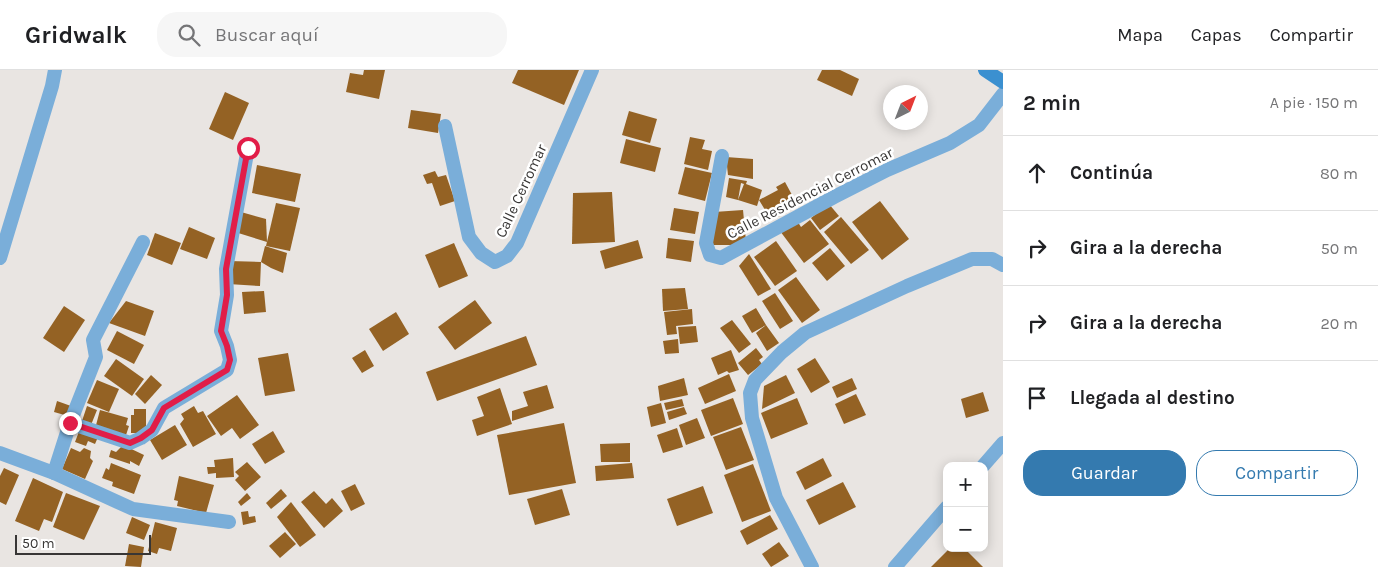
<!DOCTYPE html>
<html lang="es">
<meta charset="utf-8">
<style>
body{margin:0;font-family:Karla,sans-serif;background:#f6f6f6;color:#202124}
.controls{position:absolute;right:15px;bottom:15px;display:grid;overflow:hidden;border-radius:10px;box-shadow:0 2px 12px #0003}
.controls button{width:45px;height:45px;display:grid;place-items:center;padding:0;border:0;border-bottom:1px solid #e0e0e0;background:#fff;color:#202124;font:25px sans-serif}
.compass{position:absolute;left:883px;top:15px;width:45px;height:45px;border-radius:50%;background:#fff;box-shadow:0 2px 12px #0003;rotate:42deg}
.scale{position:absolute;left:15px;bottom:12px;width:136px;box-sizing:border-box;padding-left:5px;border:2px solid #383635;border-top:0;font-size:14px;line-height:18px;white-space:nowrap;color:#383635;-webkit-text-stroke:4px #fff;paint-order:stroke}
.stop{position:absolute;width:15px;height:15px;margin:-11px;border:4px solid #e11d48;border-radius:50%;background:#fff}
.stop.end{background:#e11d48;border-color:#fff;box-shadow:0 1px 5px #0008}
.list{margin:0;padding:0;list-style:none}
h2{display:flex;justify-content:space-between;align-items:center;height:65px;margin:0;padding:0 20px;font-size:21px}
h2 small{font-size:16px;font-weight:400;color:#757577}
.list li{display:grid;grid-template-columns:32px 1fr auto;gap:15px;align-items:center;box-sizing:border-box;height:75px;padding:0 20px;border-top:1px solid #e0e0e0}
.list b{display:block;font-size:19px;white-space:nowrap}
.list em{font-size:16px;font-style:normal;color:#757577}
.actions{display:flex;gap:10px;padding:15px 20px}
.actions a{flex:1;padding:11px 0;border:1px solid #347aaf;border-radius:20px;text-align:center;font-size:18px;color:#347aaf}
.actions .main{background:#347aaf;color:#fff}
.icon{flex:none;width:28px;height:28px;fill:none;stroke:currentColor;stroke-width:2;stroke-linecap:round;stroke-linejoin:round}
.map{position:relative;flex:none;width:1003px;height:497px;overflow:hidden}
header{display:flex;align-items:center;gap:30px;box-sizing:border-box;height:70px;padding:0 25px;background:#fff;border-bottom:1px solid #e0e0e0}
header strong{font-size:24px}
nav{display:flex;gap:28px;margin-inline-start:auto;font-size:18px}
.search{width:350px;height:45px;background:#f6f6f6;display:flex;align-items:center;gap:12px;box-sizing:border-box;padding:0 18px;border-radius:20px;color:#757577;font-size:19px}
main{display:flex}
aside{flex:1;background:#fff}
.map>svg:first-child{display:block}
.building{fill:#946224}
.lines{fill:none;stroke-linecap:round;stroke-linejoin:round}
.minor{stroke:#7aaed9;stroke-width:14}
.secondary{stroke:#3b90d0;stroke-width:14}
.route{stroke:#e11d48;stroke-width:6}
.labels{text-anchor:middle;stroke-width:5;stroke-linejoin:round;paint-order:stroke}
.street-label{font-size:15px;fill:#383635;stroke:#fff}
</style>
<header>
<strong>Gridwalk</strong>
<div class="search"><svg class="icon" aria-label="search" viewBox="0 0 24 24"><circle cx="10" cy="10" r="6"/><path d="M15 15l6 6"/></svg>Buscar aquí</div>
<nav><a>Mapa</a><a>Capas</a><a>Compartir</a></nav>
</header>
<main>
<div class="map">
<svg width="1003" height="497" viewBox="0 0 1003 497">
<rect width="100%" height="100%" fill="#e9e5e2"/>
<g class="building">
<polygon points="364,0 385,0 379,29 346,22 350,3 363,5"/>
<polygon points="518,0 579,0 564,35 512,13"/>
<polygon points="822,0 840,0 859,9 852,26 817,10"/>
<polygon points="225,22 249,33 233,70 209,59"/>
<polygon points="411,40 441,44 438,63 408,58"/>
<polygon points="629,41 657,49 650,73 622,65"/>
<polygon points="690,67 705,70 702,79 712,81 708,100 684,94"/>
<polygon points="626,69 661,78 655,102 620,93"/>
<polygon points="726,87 753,89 753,109 728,105"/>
<polygon points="257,95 301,104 295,132 252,123"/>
<polygon points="685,97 712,103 705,131 678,124"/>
<polygon points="435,101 438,107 446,105 455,131 440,136 432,113 427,114 423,105"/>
<polygon points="729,108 747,111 746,114 762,120 757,136 738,130 744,114 741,113 738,130 726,127"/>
<polygon points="785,112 798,136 774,149 771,141 767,143 759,130 778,120 776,117"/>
<polygon points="612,122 615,172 572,174 573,123"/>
<polygon points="880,131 909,169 882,190 852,152"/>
<polygon points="276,133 300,138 290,181 266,176"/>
<polygon points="829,134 839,146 820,160 811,148"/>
<polygon points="674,138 699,142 695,164 670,160"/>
<polygon points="743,140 746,171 740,175 710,175 714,142"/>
<polygon points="241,142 266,149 267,172 235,162"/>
<polygon points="841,147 869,180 851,194 824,162"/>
<polygon points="796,149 801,157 810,150 829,174 804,193 780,161"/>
<polygon points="189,157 215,168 207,189 180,179"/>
<polygon points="155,163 181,173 172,195 147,185"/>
<polygon points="668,168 694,171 691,192 666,188"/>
<polygon points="638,170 643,188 605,199 600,181"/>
<polygon points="776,171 797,201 775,216 754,187"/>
<polygon points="454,173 468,206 439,218 425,185"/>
<polygon points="265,176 287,183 283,203 271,198 261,192 260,216 228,214 229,191 261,192"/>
<polygon points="830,178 845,196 827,211 812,193"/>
<polygon points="749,184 771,219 758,226 739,196"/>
<polygon points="796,207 820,240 802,253 778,220"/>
<polygon points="685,218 688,239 663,241 662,219"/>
<polygon points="264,221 266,242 244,244 242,222"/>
<polygon points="775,223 793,251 780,259 762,231"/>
<polygon points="475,230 492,253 455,280 438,257"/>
<polygon points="126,231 154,241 145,266 109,253"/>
<polygon points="64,236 85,250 64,282 43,268"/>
<polygon points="756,238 766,255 779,273 767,281 756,263 766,255 752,263 742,246"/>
<polygon points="692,239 693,254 676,256 677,264 667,265 664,242"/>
<polygon points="396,242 409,264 383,281 369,259"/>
<polygon points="732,250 751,274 739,283 720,258"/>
<polygon points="696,256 698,272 680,274 678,257"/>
<polygon points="117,261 144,275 134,294 107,280"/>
<polygon points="526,266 537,295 437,331 426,302"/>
<polygon points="678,269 679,283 665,284 663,271"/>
<polygon points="756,278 763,287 759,290 762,294 748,305 738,293"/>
<polygon points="365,280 374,296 362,303 352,288"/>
<polygon points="731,280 739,300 729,303 727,301 718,305 711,288"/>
<polygon points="288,283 295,321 265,326 258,288"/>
<polygon points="815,288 830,312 811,323 797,299"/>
<polygon points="116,289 144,309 132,326 104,306"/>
<polygon points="729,304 736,321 705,334 698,318"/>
<polygon points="151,305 162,315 145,334 135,324"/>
<polygon points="786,305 795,323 762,339 764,316"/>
<polygon points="684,308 688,325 660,331 658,316"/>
<polygon points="852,308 857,319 837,328 832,317"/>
<polygon points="97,310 119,319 109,342 87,333"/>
<polygon points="547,315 554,338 512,351 512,341 528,336 523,322"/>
<polygon points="500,318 512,354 477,366 472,350 484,346 477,327"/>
<polygon points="983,322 989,341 966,348 961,329"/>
<polygon points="856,324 866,345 844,354 835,334"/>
<polygon points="237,325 259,355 240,369 232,358 221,366 207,346"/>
<polygon points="733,328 743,354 711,366 701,340"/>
<polygon points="797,328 808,354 771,369 761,343"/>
<polygon points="682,329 684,336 666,340 664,333"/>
<polygon points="57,331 71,336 68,346 54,342"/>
<polygon points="661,333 666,353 651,357 647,337"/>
<polygon points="87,336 97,340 91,355 82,351"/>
<polygon points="194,336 198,343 203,341 216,364 193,377 180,354 184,349 181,344"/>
<polygon points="684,337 687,344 669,350 667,342"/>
<polygon points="134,339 146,339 146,363 131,363 131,345 134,345"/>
<polygon points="100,340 128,348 126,355 129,356 125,368 95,359"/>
<polygon points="697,348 705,368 686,375 679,355"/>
<polygon points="564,353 576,413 509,425 497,365"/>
<polygon points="175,355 187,375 162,390 150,370"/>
<polygon points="741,357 754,390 726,400 713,367"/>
<polygon points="677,358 683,377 663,383 657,365"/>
<polygon points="80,359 98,367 95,374 88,371 86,376 75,372"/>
<polygon points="273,361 285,382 265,394 252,374"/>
<polygon points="630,373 630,392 601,392 600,374"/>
<polygon points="123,375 144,385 139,396 130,391 130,394 109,387 111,380 116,382"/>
<polygon points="71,378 80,382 84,378 91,381 90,388 93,391 85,409 62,399"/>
<polygon points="233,388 234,407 216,408 216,403 208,404 207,397 215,397 214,390"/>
<polygon points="823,388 832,406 805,420 796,402"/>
<polygon points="247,392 261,407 245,421 235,410 239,406 235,402"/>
<polygon points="111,393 141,405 134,424 112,416 113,412 102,408 106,398 109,400"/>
<polygon points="632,393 634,408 596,411 595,396"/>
<polygon points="753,394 771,441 742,452 724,405"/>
<polygon points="4,398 19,405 6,435 0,432 0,406"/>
<polygon points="179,406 214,415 206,443 177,436 178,431 174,430"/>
<polygon points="33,408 63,422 52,452 44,449 39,461 15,451"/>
<polygon points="843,412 856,437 819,455 806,430"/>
<polygon points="355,414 365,434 351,441 341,421"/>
<polygon points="703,416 713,443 677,456 667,429"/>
<polygon points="281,419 287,426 271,439 266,433"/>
<polygon points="562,419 570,445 535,455 527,429"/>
<polygon points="314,421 326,434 332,428 343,441 324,458 301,432"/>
<polygon points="66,423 100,436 84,470 53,457"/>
<polygon points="247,423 251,428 241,436 238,432"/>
<polygon points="291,432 316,465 300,477 277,447"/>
<polygon points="248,441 249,447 255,446 256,452 243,455 241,442"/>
<polygon points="770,445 778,459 747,475 740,461"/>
<polygon points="132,447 150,455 144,470 126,463"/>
<polygon points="155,452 177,458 171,481 159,478 157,484 148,481"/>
<polygon points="285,462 296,474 280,488 269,476"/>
<polygon points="779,472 789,486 771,497 762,484"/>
<polygon points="129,474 144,477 141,497 125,496"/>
<polygon points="950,478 964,478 983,497 931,497"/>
</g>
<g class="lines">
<g class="minor">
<polyline points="445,56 469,167 481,183 495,192 507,186 517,173 592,0"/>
<polyline points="722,86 706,173 710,185 721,188 834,127 887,100 950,73 979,55 1003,24"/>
<polyline points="0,188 52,16 55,0"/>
<polyline points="70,353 130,373 141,368 152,360 164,338 227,300 230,290 227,276 221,261 227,225 226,199 248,78"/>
<polyline points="0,383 54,403 133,439 229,452"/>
<polyline points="983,396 1003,373"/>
<polyline points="54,403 70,353 96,287 93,270 143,172"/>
<polyline points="812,497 776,428 752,348 750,323 755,310 782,282 805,263 907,216 972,189 992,189 1003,195"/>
<polyline points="895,497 947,437"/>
</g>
<polyline class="secondary" points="985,0 1003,12"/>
</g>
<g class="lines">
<polyline class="route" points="70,353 130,373 141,368 152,360 164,338 227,300 230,290 227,276 221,261 227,225 226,199 248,78"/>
</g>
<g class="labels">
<g class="street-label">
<text transform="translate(521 121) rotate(-65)" y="5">Calle Cerromar</text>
<text transform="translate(810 123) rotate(-27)" y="5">Calle Residencial Cerromar</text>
</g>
</g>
</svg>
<div class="controls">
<button>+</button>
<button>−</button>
</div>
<svg class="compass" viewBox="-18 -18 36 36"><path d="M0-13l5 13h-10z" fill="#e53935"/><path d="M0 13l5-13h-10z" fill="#757577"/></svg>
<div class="scale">50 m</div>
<div class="stop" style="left:248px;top:78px"></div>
<div class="stop end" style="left:70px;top:353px"></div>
</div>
<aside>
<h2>2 min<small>A pie · 150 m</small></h2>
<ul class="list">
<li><svg class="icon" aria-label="ahead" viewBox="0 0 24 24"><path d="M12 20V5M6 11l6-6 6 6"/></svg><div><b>Continúa</b></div><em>80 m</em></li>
<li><svg class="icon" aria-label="right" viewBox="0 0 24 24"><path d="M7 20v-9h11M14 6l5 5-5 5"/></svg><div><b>Gira a la derecha</b></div><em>50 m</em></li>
<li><svg class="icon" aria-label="right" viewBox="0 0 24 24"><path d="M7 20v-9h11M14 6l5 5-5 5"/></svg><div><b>Gira a la derecha</b></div><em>20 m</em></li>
<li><svg class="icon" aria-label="arrive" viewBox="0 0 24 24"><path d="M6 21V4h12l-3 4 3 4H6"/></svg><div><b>Llegada al destino</b></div></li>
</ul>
<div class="actions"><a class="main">Guardar</a><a>Compartir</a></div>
</aside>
</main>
